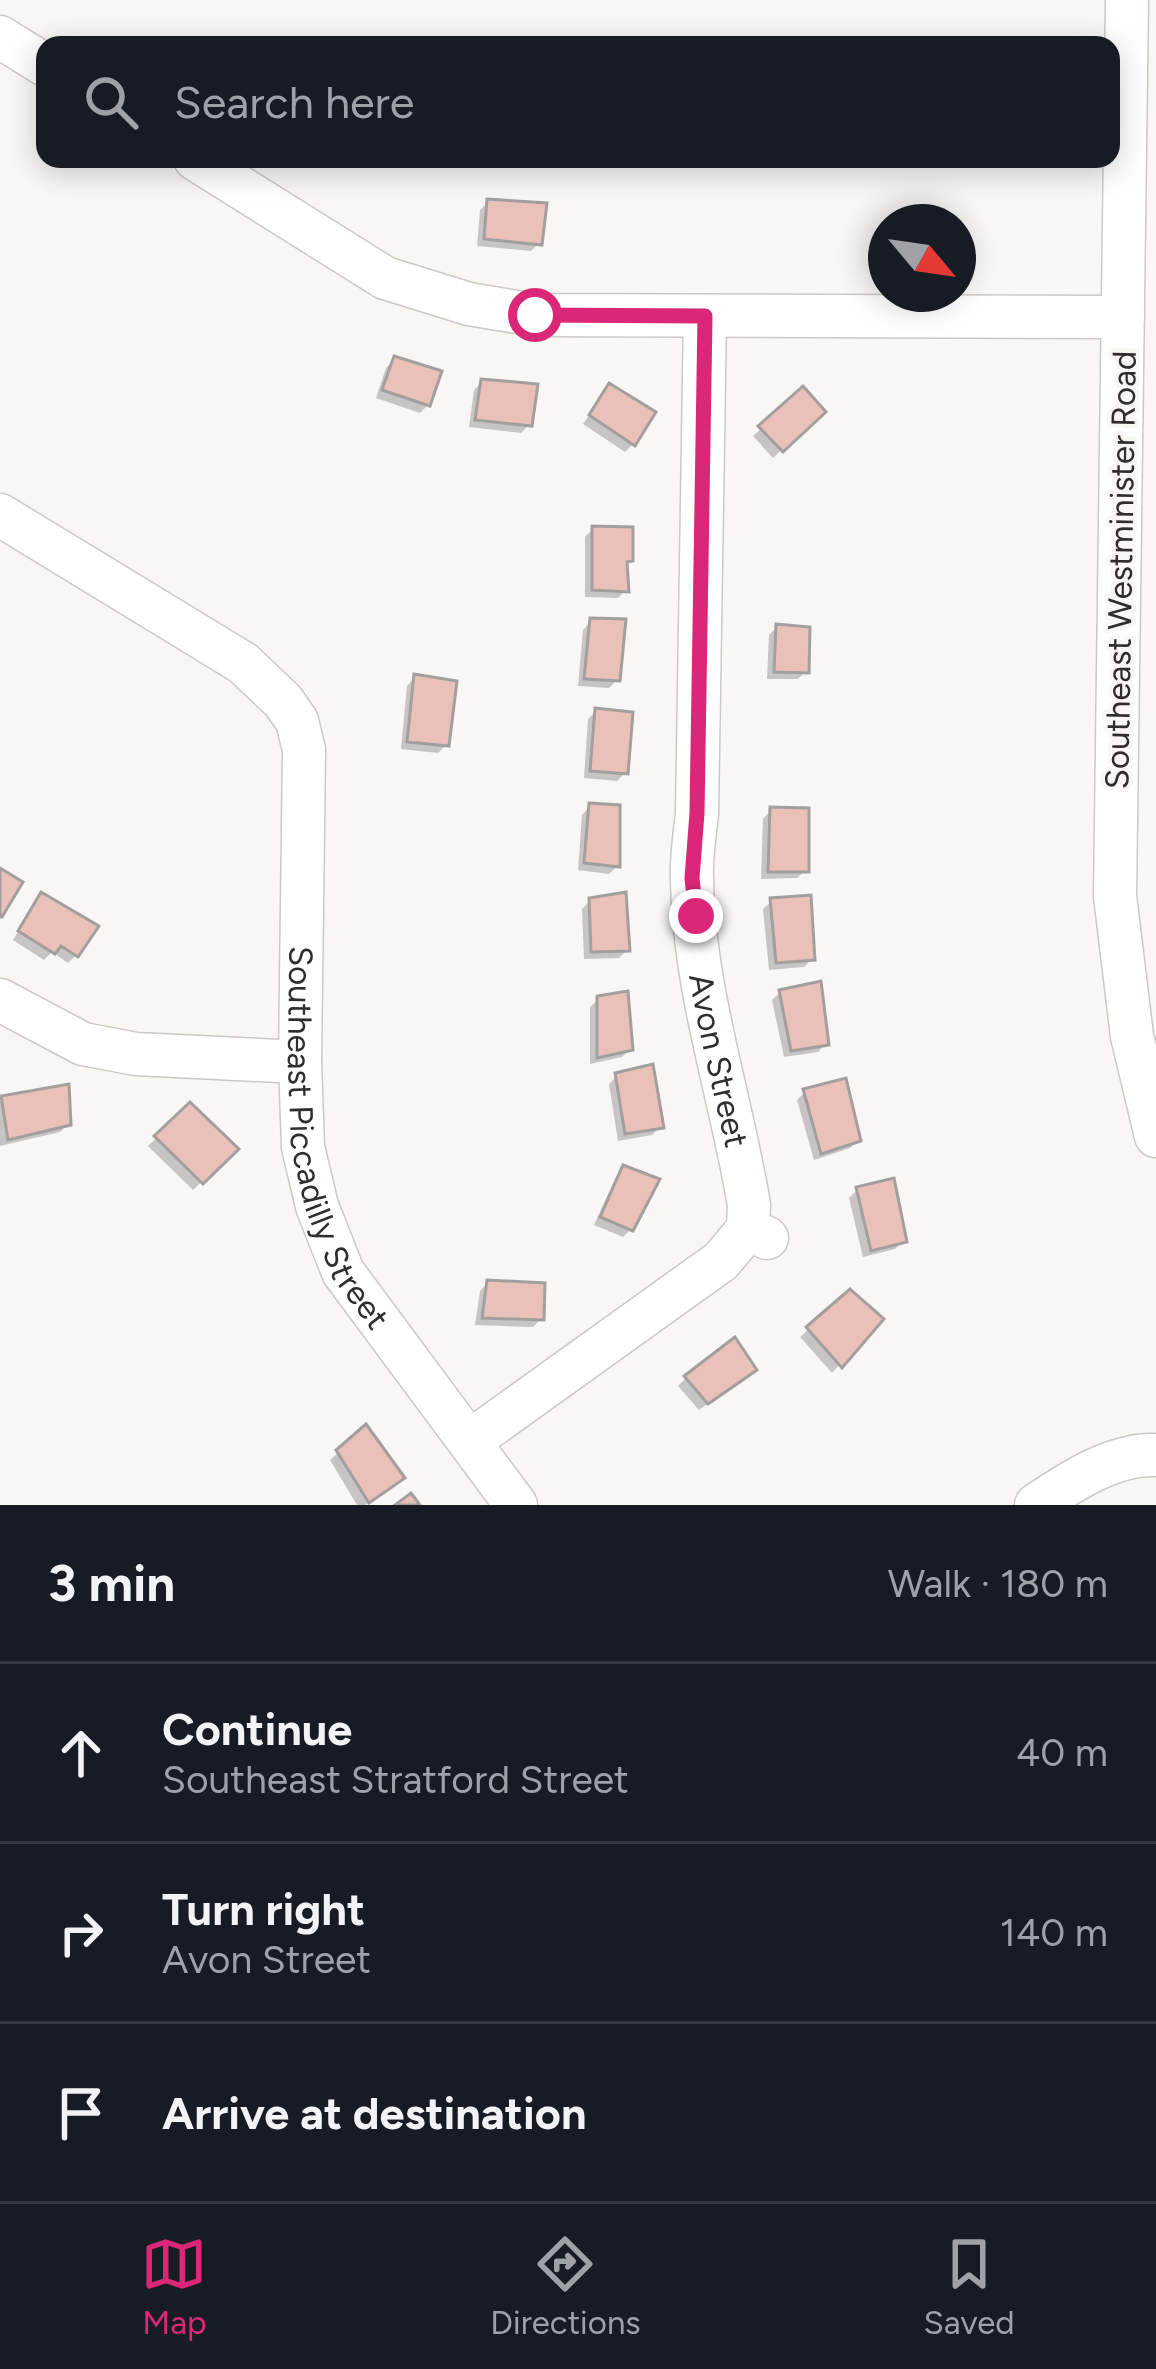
<!DOCTYPE html>
<meta charset="utf-8">
<style>
body{margin:0;font-family:Figtree,sans-serif;background:#20242c;color:#f1f3f6}
.compass{position:absolute;left:868px;top:204px;width:108px;height:108px;border-radius:50%;background:#171b24;box-shadow:0 6px 30px #0003;rotate:119deg}
.stop{position:absolute;width:36px;height:36px;margin:-27px;border:9px solid #db2777;border-radius:50%;background:#fff}
.stop.end{background:#db2777;border-color:#fff;box-shadow:0 3px 12px #0008}
.list{margin:0;padding:0;list-style:none}
h2{display:flex;justify-content:space-between;align-items:center;height:156px;margin:0;padding:0 48px;font-size:51px}
h2 small{font-size:39px;font-weight:400;color:#9ea1a6}
.list li{display:grid;grid-template-columns:78px 1fr auto;gap:36px;align-items:center;box-sizing:border-box;height:180px;padding:0 48px;border-top:3px solid #363941}
.list b{display:block;font-size:45px;white-space:nowrap}
.list p{margin:0;font-size:39px;white-space:nowrap;color:#9ea1a6}
.list em{font-size:39px;font-style:normal;color:#9ea1a6}
.icon{flex:none;width:66px;height:66px;fill:none;stroke:currentColor;stroke-width:2;stroke-linecap:round;stroke-linejoin:round}
.map{position:relative;flex:none;width:1156px;height:1505px;overflow:hidden}
.search{position:absolute;background:#171b24;box-shadow:0 6px 30px #0003;left:36px;right:36px;top:36px;height:132px;display:flex;align-items:center;gap:30px;box-sizing:border-box;padding:0 42px;border-radius:24px;color:#9ea1a6;font-size:45px}
.sheet{height:696px;background:#171b24}
nav{display:flex;justify-content:space-around;align-items:center;box-sizing:border-box;height:168px;border-top:3px solid #363941;background:#171b24;font-size:33px;color:#9ea1a6}
nav a{display:grid;justify-items:center;gap:6px}
nav .on{color:#db2777}
.map>svg:first-child{display:block}
.shadow{fill:#0003}
.building{fill:#eac1b8;stroke:#a39f9e;stroke-width:3}
.lines{fill:none;stroke-linecap:round;stroke-linejoin:round}
.minor-casing{stroke:#cbc9c6;stroke-width:45}
.minor{stroke:#fff;stroke-width:42}
.route{stroke:#db2777;stroke-width:15}
.labels{text-anchor:middle;stroke-width:9;stroke-linejoin:round;paint-order:stroke}
.street-label{font-size:33px;fill:#2f2e2d;stroke:#f9f7f4}
</style>
<div class="map">
<svg width="1156" height="1505" viewBox="0 0 1156 1505">
<rect width="100%" height="100%" fill="#f9f7f4"/>
<g class="shadow">
<polygon points="488,202 539,243 531,251 477,246 480,210"/>
<polygon points="394,360 428,405 420,413 376,398 386,368"/>
<polygon points="482,382 529,425 521,433 469,427 474,390"/>
<polygon points="609,387 633,444 625,452 583,424"/>
<polygon points="803,390 822,412 773,458 753,436"/>
<polygon points="593,529 629,560 625,565 626,590 618,598 585,597 585,537"/>
<polygon points="591,621 617,680 609,688 578,686 583,630"/>
<polygon points="777,627 806,671 798,679 767,679 769,635"/>
<polygon points="415,677 446,745 438,753 401,749 407,686"/>
<polygon points="596,711 625,773 617,781 584,778 588,719"/>
<polygon points="590,806 617,866 609,874 578,870 582,815"/>
<polygon points="771,810 806,870 797,878 761,879 763,819"/>
<polygon points="42,896 76,955 68,963 52,952 44,960 13,940 34,904"/>
<polygon points="590,901 627,950 619,958 584,959 582,909"/>
<polygon points="772,901 812,959 804,967 769,970 763,909"/>
<polygon points="781,992 826,1044 818,1052 784,1057 772,1000"/>
<polygon points="599,999 630,1049 622,1057 590,1064 590,1007"/>
<polygon points="617,1076 660,1127 652,1135 618,1141 609,1084"/>
<polygon points="805,1092 858,1140 850,1148 814,1160 797,1100"/>
<polygon points="3,1098 68,1124 60,1132 0,1146 0,1101"/>
<polygon points="190,1106 235,1149 193,1190 148,1146"/>
<polygon points="624,1169 631,1229 623,1237 594,1225 616,1177"/>
<polygon points="857,1190 904,1241 895,1249 863,1257 849,1198"/>
<polygon points="488,1283 541,1319 533,1327 475,1325 480,1291"/>
<polygon points="850,1293 880,1319 832,1373 800,1337"/>
<polygon points="745,1377 699,1410 678,1386 686,1378"/>
<polygon points="366,1428 393,1486 365,1505 357,1505 330,1460"/>
</g>
<g class="building">
<polygon points="487,199 547,203 542,245 484,239"/>
<polygon points="394,356 442,371 430,406 382,390"/>
<polygon points="481,379 538,384 532,426 475,420"/>
<polygon points="609,383 656,412 635,446 589,415"/>
<polygon points="803,386 826,412 783,452 758,426"/>
<polygon points="592,526 633,527 633,561 627,562 629,592 592,590"/>
<polygon points="590,618 626,619 620,681 584,679"/>
<polygon points="776,624 810,627 809,673 774,672"/>
<polygon points="414,674 457,681 449,746 407,742"/>
<polygon points="595,708 633,712 628,774 590,771"/>
<polygon points="589,803 620,805 620,867 584,863"/>
<polygon points="770,807 809,808 809,872 768,872"/>
<polygon points="0,868 23,882 2,917 0,917"/>
<polygon points="41,892 99,926 78,957 61,946 55,954 18,931"/>
<polygon points="626,892 630,951 591,952 589,898"/>
<polygon points="811,895 815,960 776,963 770,898"/>
<polygon points="821,981 829,1045 791,1051 779,990"/>
<polygon points="628,991 633,1050 597,1058 597,996"/>
<polygon points="653,1064 664,1128 625,1134 615,1073"/>
<polygon points="846,1078 861,1141 821,1154 803,1089"/>
<polygon points="69,1084 71,1125 8,1140 1,1096"/>
<polygon points="190,1102 239,1149 203,1184 154,1136"/>
<polygon points="623,1165 660,1179 633,1231 600,1217"/>
<polygon points="894,1178 907,1242 871,1251 856,1187"/>
<polygon points="487,1280 545,1283 544,1320 482,1318"/>
<polygon points="850,1289 884,1319 842,1368 806,1327"/>
<polygon points="735,1337 757,1370 708,1404 684,1376"/>
<polygon points="366,1424 405,1478 369,1503 336,1450"/>
<polygon points="411,1493 420,1505 395,1505"/>
</g>
<g class="lines">
<defs>
<g id="minor">
<polyline points="1127,0 1115,896 1132,1036 1156,1136"/>
<polyline points="0,37 45,65"/>
<polyline points="195,159 385,278 469,304 535,315 1123,317"/>
<path id="s1" d="M705,316L697,813C695,834 691,856 692,877C693,988 731,1096 749,1205L748,1229L767,1238"/>
<path id="s2" d="M0,515L243,663L283,701L297,721L304,750L300,1062L303,1147L317,1206L343,1272L516,1505"/>
<polyline points="0,1000 83,1044 136,1054 300,1062"/>
<polyline points="470,1441 721,1261 748,1229"/>
<path d="M1036,1505C1070,1482 1114,1453 1156,1455"/>
</g>
</defs>
<use href="#minor" class="minor-casing"/>
<use href="#minor" class="minor"/>
</g>
<g class="lines">
<polyline class="route" points="535,315 705,316 697,813 692,878 696,916"/>
</g>
<g class="labels">
<g class="street-label">
<text transform="translate(1120 570) rotate(-89)" y="12">Southeast Westminister Road</text>
<text dy="12" stroke="none"><textPath href="#s1" startOffset="747">Avon Street</textPath></text>
<text dy="12" stroke="none"><textPath href="#s2" startOffset="789">Southeast Piccadilly Street</textPath></text>
</g>
</g>
</svg>
<svg class="compass" viewBox="-18 -18 36 36"><path d="M0-13l5 13h-10z" fill="#e53935"/><path d="M0 13l5-13h-10z" fill="#9ea1a6"/></svg>
<div class="stop" style="left:535px;top:315px"></div>
<div class="stop end" style="left:696px;top:916px"></div>
<div class="search"><svg class="icon" aria-label="search" viewBox="0 0 24 24"><circle cx="10" cy="10" r="6"/><path d="M15 15l6 6"/></svg>Search here</div>
</div>
<section class="sheet">
<h2>3 min<small>Walk · 180 m</small></h2>
<ul class="list">
<li><svg class="icon" aria-label="ahead" viewBox="0 0 24 24"><path d="M12 20V5M6 11l6-6 6 6"/></svg><div><b>Continue</b><p>Southeast Stratford Street</p></div><em>40 m</em></li>
<li><svg class="icon" aria-label="right" viewBox="0 0 24 24"><path d="M7 20v-9h11M14 6l5 5-5 5"/></svg><div><b>Turn right</b><p>Avon Street</p></div><em>140 m</em></li>
<li><svg class="icon" aria-label="arrive" viewBox="0 0 24 24"><path d="M6 21V4h12l-3 4 3 4H6"/></svg><div><b>Arrive at destination</b></div></li>
</ul>
</section>
<nav>
<a class="on"><svg class="icon" aria-label="map" viewBox="0 0 24 24"><path d="M3 6l6-2 6 2 6-2v14l-6 2-6-2-6 2zM9 4v14M15 6v14"/></svg>Map</a>
<a><svg class="icon" aria-label="directions" viewBox="0 0 24 24"><path d="M12 3l9 9-9 9-9-9zM9 14v-3h6M13 9l2 2-2 2"/></svg>Directions</a>
<a><svg class="icon" aria-label="saved" viewBox="0 0 24 24"><path d="M7 4h10v16l-5-4-5 4z"/></svg>Saved</a>
</nav>
